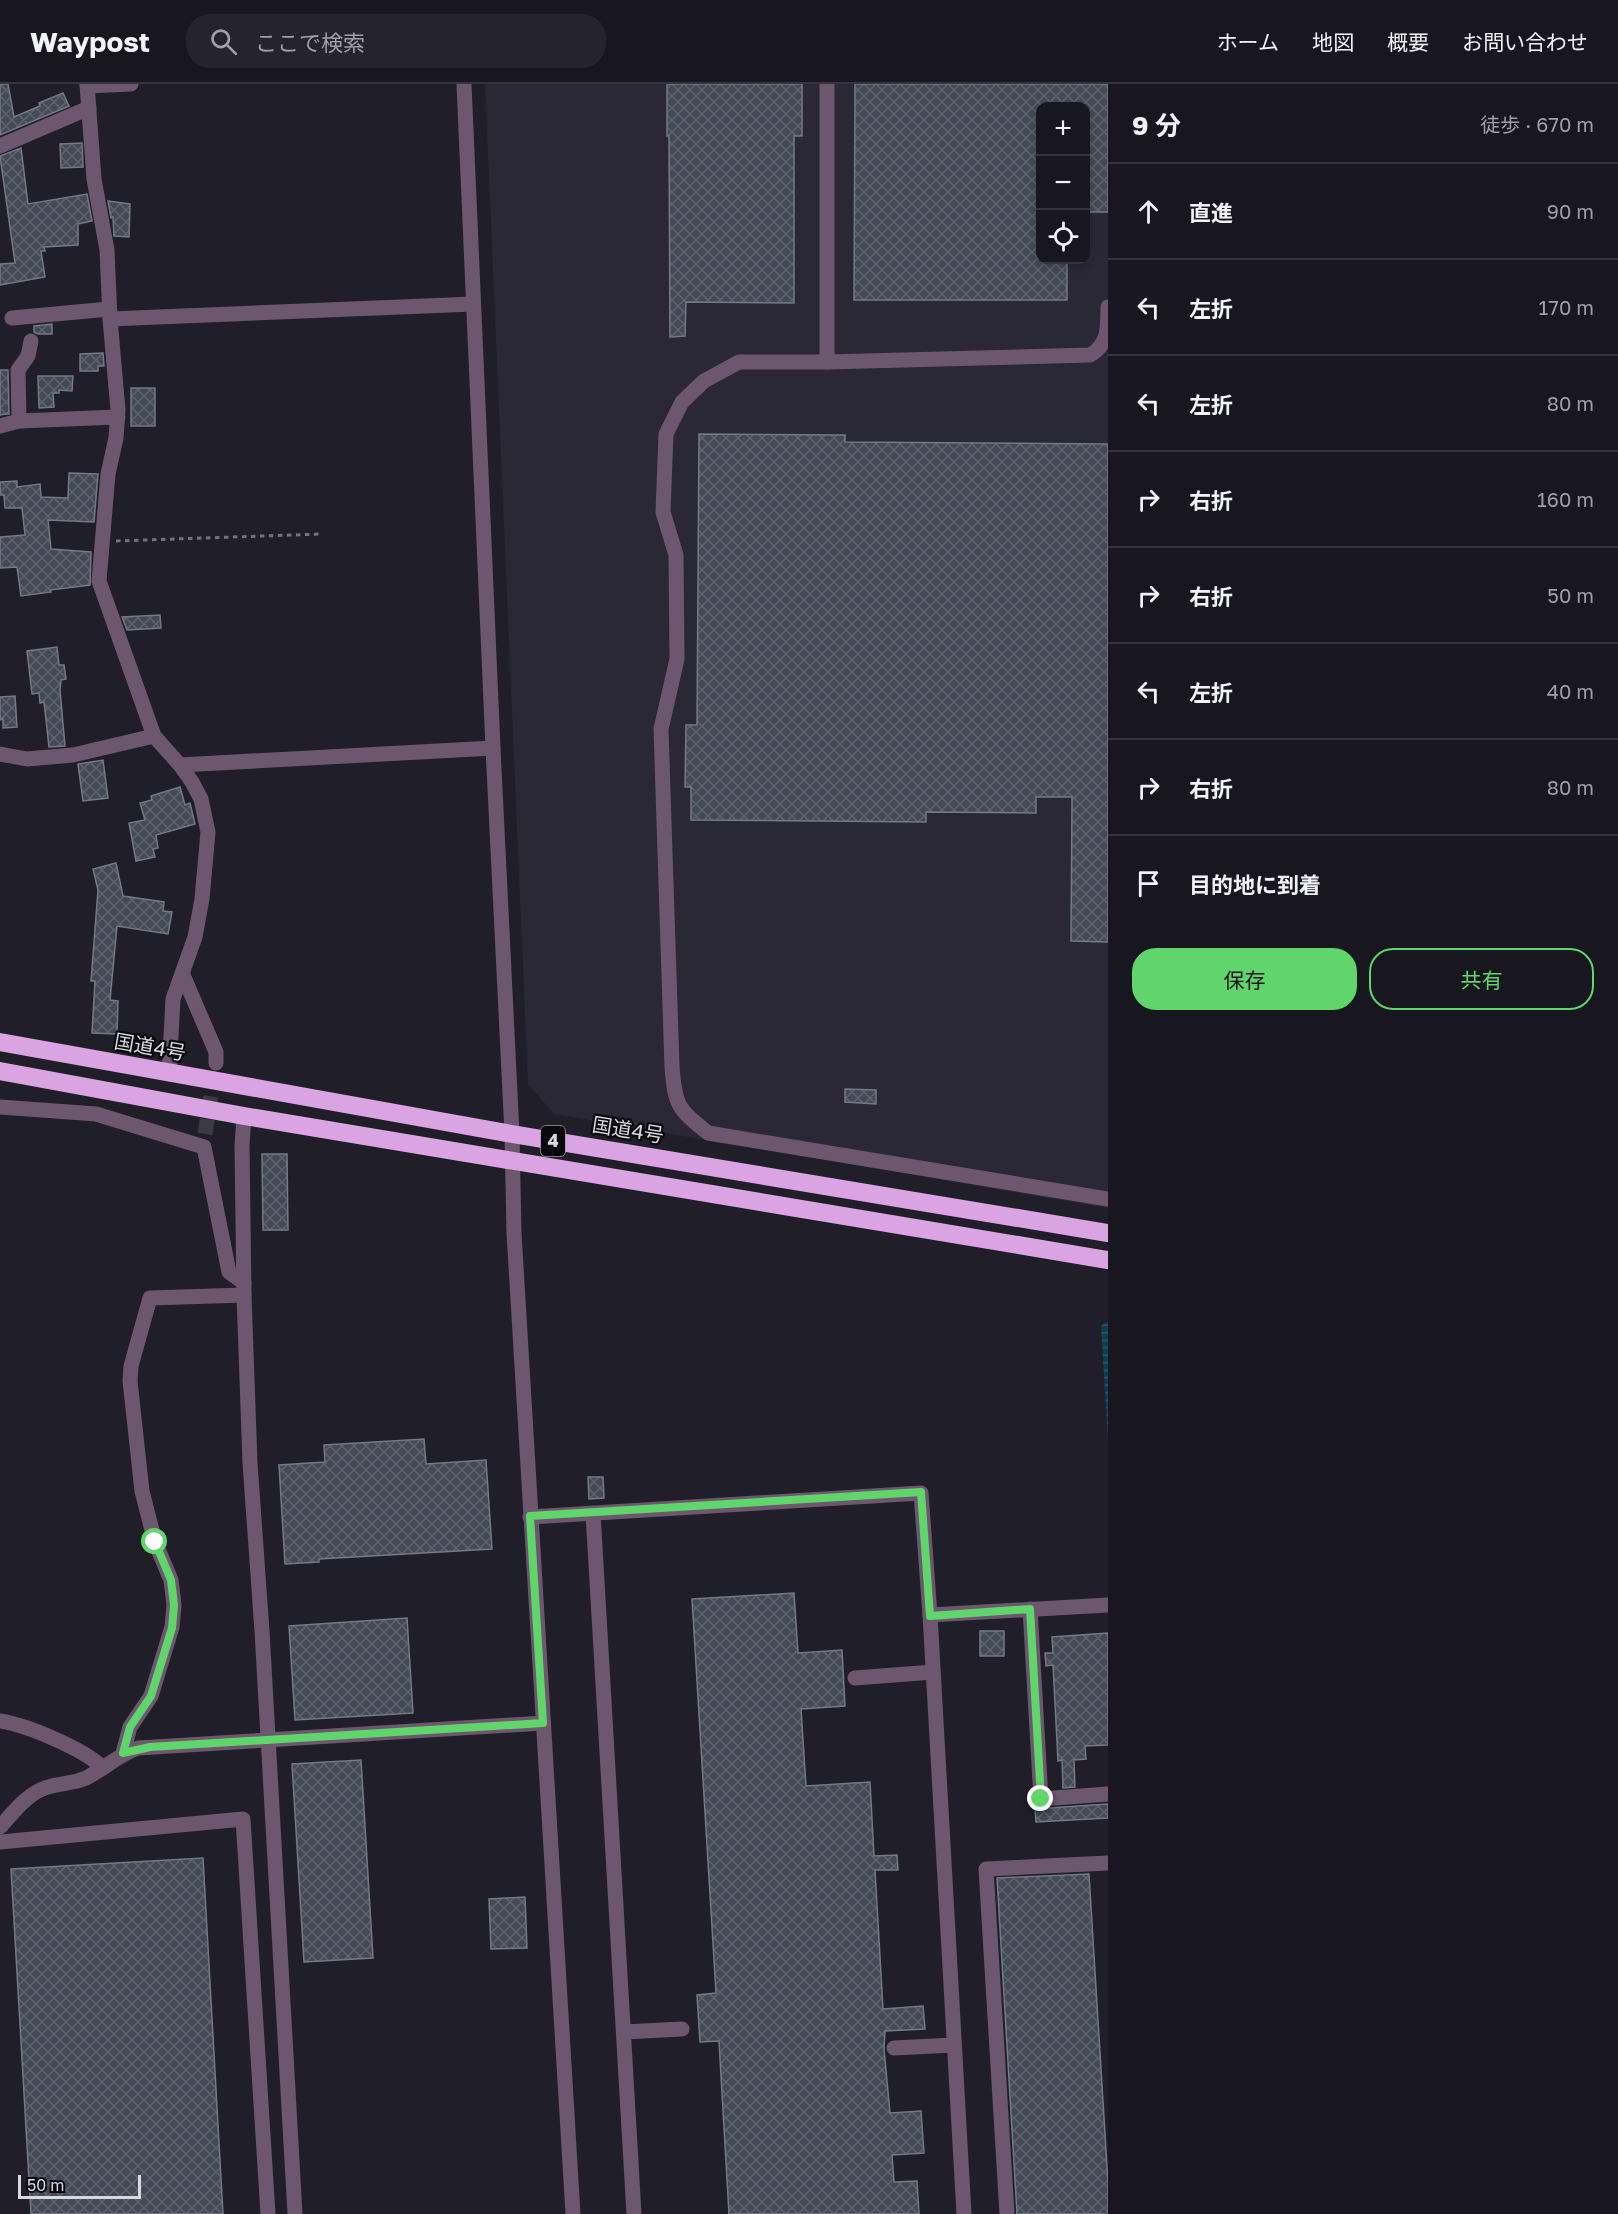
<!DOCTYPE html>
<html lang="ja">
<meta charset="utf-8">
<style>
body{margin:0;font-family:"Golos Text","Noto Sans JP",sans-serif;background:#25232b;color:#f1f3f6}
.controls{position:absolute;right:18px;top:18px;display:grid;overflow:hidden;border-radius:12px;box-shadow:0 3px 9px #0003}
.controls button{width:54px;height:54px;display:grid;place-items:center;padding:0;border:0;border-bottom:2px solid #36353c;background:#18161e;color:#f1f3f6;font:30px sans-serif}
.scale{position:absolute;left:18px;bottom:15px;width:123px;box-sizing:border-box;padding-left:6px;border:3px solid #dad9e1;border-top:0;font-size:16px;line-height:21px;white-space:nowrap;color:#dad9e1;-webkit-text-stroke:4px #09090d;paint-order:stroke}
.stop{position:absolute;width:18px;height:18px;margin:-14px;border:4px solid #5fd56b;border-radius:50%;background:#fff}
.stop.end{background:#5fd56b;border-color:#fff;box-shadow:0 2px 6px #0008}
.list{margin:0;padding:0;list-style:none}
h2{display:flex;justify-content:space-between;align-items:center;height:78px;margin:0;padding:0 24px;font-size:26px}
h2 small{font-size:20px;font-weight:400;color:#9f9fa4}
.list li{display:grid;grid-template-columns:39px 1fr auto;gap:18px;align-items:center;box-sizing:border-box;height:96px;padding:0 24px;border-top:2px solid #36353c}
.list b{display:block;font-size:22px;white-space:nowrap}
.list em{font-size:20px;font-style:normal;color:#9f9fa4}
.actions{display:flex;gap:12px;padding:18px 24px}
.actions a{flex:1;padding:14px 0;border:2px solid #5fd56b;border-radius:24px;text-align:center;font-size:21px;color:#5fd56b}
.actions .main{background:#5fd56b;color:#111}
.icon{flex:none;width:33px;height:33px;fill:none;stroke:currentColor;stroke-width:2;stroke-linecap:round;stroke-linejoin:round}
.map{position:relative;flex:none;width:1108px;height:2130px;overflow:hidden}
header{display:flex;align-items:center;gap:36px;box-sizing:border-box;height:84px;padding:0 30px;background:#18161e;border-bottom:2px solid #36353c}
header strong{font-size:28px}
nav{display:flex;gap:33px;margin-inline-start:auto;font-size:21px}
.search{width:420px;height:54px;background:#25232b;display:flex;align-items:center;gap:15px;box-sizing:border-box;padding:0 21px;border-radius:24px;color:#9f9fa4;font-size:22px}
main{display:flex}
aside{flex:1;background:#18161e}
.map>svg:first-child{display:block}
.built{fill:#2b2836;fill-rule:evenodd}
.water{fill:url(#water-rules)}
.building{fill:url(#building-cross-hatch);stroke:#737985;stroke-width:1.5}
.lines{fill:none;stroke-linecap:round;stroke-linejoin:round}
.minor-tunnel{stroke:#3c3a44;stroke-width:15;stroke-dasharray:15 8;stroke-linecap:butt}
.path{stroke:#75737c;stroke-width:3;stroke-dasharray:4.5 4.5;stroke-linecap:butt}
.minor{stroke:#6d576f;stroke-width:15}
.highway{stroke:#daa3e1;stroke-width:18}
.route{stroke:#5fd56b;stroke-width:8}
.labels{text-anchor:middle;stroke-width:4.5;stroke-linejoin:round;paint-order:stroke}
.shield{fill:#09090d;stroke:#9b9ba1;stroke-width:1.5}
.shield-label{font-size:18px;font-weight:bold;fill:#dad9e1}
.street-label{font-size:20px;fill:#dad9e1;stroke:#09090d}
</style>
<header>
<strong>Waypost</strong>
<div class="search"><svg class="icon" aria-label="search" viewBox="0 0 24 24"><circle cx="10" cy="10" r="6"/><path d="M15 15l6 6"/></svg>ここで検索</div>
<nav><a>ホーム</a><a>地図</a><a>概要</a><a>お問い合わせ</a></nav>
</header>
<main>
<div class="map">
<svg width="1108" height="2130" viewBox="0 0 1108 2130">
<defs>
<pattern id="water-rules" width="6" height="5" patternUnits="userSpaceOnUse" patternTransform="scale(1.5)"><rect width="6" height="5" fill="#0d3c53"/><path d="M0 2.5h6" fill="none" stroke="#30586b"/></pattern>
<pattern id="building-cross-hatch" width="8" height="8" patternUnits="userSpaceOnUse" patternTransform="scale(1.5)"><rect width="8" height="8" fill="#444a55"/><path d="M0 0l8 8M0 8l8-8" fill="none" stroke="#5e646d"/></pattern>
</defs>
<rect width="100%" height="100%" fill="#201e28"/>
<path class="built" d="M485,0H1108V1124L554,1030L528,1000ZM1040,22H1086V176H1040Z"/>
<polygon class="water" points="1106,1238 1108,1238 1108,1356 1101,1242"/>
<g class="building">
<polygon points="0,0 8,0 14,33 40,22 39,19 63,9 69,22 0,51"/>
<polygon points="667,0 802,0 802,52 794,52 794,219 686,218 685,252 670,253 669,52 667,52"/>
<polygon points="855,0 1108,0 1108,128 1086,128 1086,22 1041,22 1041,176 1067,176 1067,216 854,216"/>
<polygon points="82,59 83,83 61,84 60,60"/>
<polygon points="21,64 28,120 87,110 92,137 78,140 78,161 44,163 45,167 41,167 45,193 0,201 0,180 15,179 0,72"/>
<polygon points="108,117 130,120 129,153 114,152 113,133 111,134"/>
<polygon points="52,240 52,250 38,250 34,248 34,242"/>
<polygon points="103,269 104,282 98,282 98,287 80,287 80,270"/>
<polygon points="0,286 8,286 9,330 6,330 0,331"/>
<polygon points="38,292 73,292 72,307 59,306 59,309 53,309 54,323 39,324"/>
<rect x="131" y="304" width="24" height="38"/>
<polygon points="699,350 845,351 845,358 1108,360 1108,858 1071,857 1072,713 1036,713 1036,729 926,728 926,738 691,736 691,703 685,703 686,641 697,641"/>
<polygon points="69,389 98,390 94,438 48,436 51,465 91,468 90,501 50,506 51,508 21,512 17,483 0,484 0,453 25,451 22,424 5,424 4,411 0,411 0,398 17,397 17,403 40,400 41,413 68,414"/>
<polygon points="160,531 161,544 127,546 122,533"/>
<polygon points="57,563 59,581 64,581 66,595 61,596 60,606 65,662 49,663 44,618 40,619 39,609 32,610 27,567"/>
<polygon points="15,612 17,643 3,644 3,635 0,636 0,613"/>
<polygon points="103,676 108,714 83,717 78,680"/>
<polygon points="180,703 185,721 190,719 195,740 156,751 158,764 153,765 155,773 136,777 129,739 145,736 140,719 152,716 151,712"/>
<polygon points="116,779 123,812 164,818 163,827 172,828 168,850 117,842 110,916 118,917 117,950 92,949 95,897 91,897 98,806 93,785"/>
<polygon points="845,1005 876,1006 876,1020 845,1018"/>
<polygon points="262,1070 287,1070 288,1146 263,1146"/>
<polygon points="424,1355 426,1380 486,1376 492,1465 319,1475 319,1478 285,1480 279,1381 325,1378 324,1361"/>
<polygon points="588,1393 603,1393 604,1414 589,1415"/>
<polygon points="794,1509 798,1569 842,1566 845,1622 801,1625 806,1702 870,1698 874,1772 897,1771 898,1786 875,1786 883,1925 923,1922 925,1945 885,1947 884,1965 890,2029 921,2027 924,2069 892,2071 894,2098 917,2097 919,2130 729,2130 719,1957 700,1958 697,1911 716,1909 692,1515"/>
<polygon points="407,1534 413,1629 295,1636 289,1542"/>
<rect x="980" y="1547" width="24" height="25"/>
<polygon points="1108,1549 1108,1661 1085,1662 1086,1675 1074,1676 1075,1703 1063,1704 1062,1676 1058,1677 1053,1581 1046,1582 1045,1569 1053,1569 1052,1553"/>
<polygon points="361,1676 373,1874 304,1878 292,1680"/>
<polygon points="1108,1720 1108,1734 1036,1738 1035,1725"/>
<polygon points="203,1774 223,2130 31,2130 11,1785"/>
<polygon points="1089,1790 1108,2099 1108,2130 1017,2130 997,1794"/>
<polygon points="525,1813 527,1864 491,1865 489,1815"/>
</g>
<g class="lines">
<polyline class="minor-tunnel" points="205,1050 215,985"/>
<polyline class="path" points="116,457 322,450"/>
<g class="minor">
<polyline points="87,0 94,95 107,166 110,235 118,326 116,354 108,390 99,497 154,652 180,681 192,698 201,715 208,748 202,815 195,853 173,915 169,990"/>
<polyline points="464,0 493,664 512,1050 514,1149 573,2130"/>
<polyline points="827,0 827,278"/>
<polyline points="87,2 131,0"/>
<polyline points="0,62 89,24"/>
<path d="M1108,223C1108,245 1108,261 1090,271L827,278H739L704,297L682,318L666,350L663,428L676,471L677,575L661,645L672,983C675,1022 678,1025 708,1049L1108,1115"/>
<polyline points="12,234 109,225"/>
<polyline points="110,235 473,220"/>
<polyline points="19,337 18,286 28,272 31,257"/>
<polyline points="0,342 19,337 118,333"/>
<polyline points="0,670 27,675 73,671 154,652"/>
<polyline points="180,681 493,664"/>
<polyline points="183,891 216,968 216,979"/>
<polyline points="0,1023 96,1030 204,1063 229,1188 244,1199"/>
<polyline points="244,1032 242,1062 244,1211 250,1379 262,1547 295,2130"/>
<polyline points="593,1429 634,2130"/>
<polyline points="530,1433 921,1409 930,1531 964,2130"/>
<polyline points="1030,1525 1041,1715 1108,1710"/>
<polyline points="930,1531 1108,1521"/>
<polyline points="855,1594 933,1588"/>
<path d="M0,1637C27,1641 84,1665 103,1684"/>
<polyline points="123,1669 130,1643 151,1612 172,1543 174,1521 171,1496 155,1458 142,1407 130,1297 131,1282 150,1214 244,1211"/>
<path d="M0,1743C13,1729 27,1710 45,1704C58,1699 73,1700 86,1694C104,1685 118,1671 138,1664L543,1639"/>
<polyline points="0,1758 243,1735 268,2130"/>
<polyline points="624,1948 682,1945"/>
<polyline points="894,1964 954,1961"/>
<polyline points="1007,2130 986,1785 1108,1779"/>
</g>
<g class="highway">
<polyline points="0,958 512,1050 1108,1149"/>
<polyline points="0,987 244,1032 1108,1176"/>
</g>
</g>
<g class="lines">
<polyline class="route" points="155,1458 171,1496 174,1521 172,1544 151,1612 130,1643 123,1669 150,1663 543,1639 530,1432 921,1408 930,1532 1030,1525 1041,1715"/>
</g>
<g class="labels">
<rect class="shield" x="541" y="1042" width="24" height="30" rx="4.5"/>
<g class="shield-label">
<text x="553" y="1063">4</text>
</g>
<g class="street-label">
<text transform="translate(150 963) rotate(10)" y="7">国道4号</text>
<text transform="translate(628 1046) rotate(9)" y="7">国道4号</text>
</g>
</g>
</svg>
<div class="controls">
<button>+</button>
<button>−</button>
<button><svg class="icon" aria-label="locate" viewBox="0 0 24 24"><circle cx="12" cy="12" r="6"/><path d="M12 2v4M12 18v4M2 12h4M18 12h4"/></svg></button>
</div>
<div class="scale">50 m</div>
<div class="stop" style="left:155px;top:1458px"></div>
<div class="stop end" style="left:1041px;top:1715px"></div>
</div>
<aside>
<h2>9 分<small>徒歩 · 670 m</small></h2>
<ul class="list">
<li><svg class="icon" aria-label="ahead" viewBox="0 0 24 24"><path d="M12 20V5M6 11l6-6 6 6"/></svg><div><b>直進</b></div><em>90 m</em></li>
<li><svg class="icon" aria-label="left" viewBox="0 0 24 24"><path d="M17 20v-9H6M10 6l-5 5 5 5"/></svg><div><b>左折</b></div><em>170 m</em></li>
<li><svg class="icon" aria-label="left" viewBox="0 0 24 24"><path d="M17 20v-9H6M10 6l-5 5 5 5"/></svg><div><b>左折</b></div><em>80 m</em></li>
<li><svg class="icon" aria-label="right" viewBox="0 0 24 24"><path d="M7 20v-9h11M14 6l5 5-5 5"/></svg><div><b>右折</b></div><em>160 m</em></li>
<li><svg class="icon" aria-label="right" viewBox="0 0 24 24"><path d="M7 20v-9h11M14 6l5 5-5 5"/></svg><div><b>右折</b></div><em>50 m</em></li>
<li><svg class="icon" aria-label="left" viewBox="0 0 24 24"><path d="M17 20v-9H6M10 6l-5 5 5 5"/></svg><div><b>左折</b></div><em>40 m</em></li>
<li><svg class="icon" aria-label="right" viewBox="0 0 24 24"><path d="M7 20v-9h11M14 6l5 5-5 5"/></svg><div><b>右折</b></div><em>80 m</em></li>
<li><svg class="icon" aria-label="arrive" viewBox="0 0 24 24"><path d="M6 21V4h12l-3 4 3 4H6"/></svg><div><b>目的地に到着</b></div></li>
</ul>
<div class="actions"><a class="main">保存</a><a>共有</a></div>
</aside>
</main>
